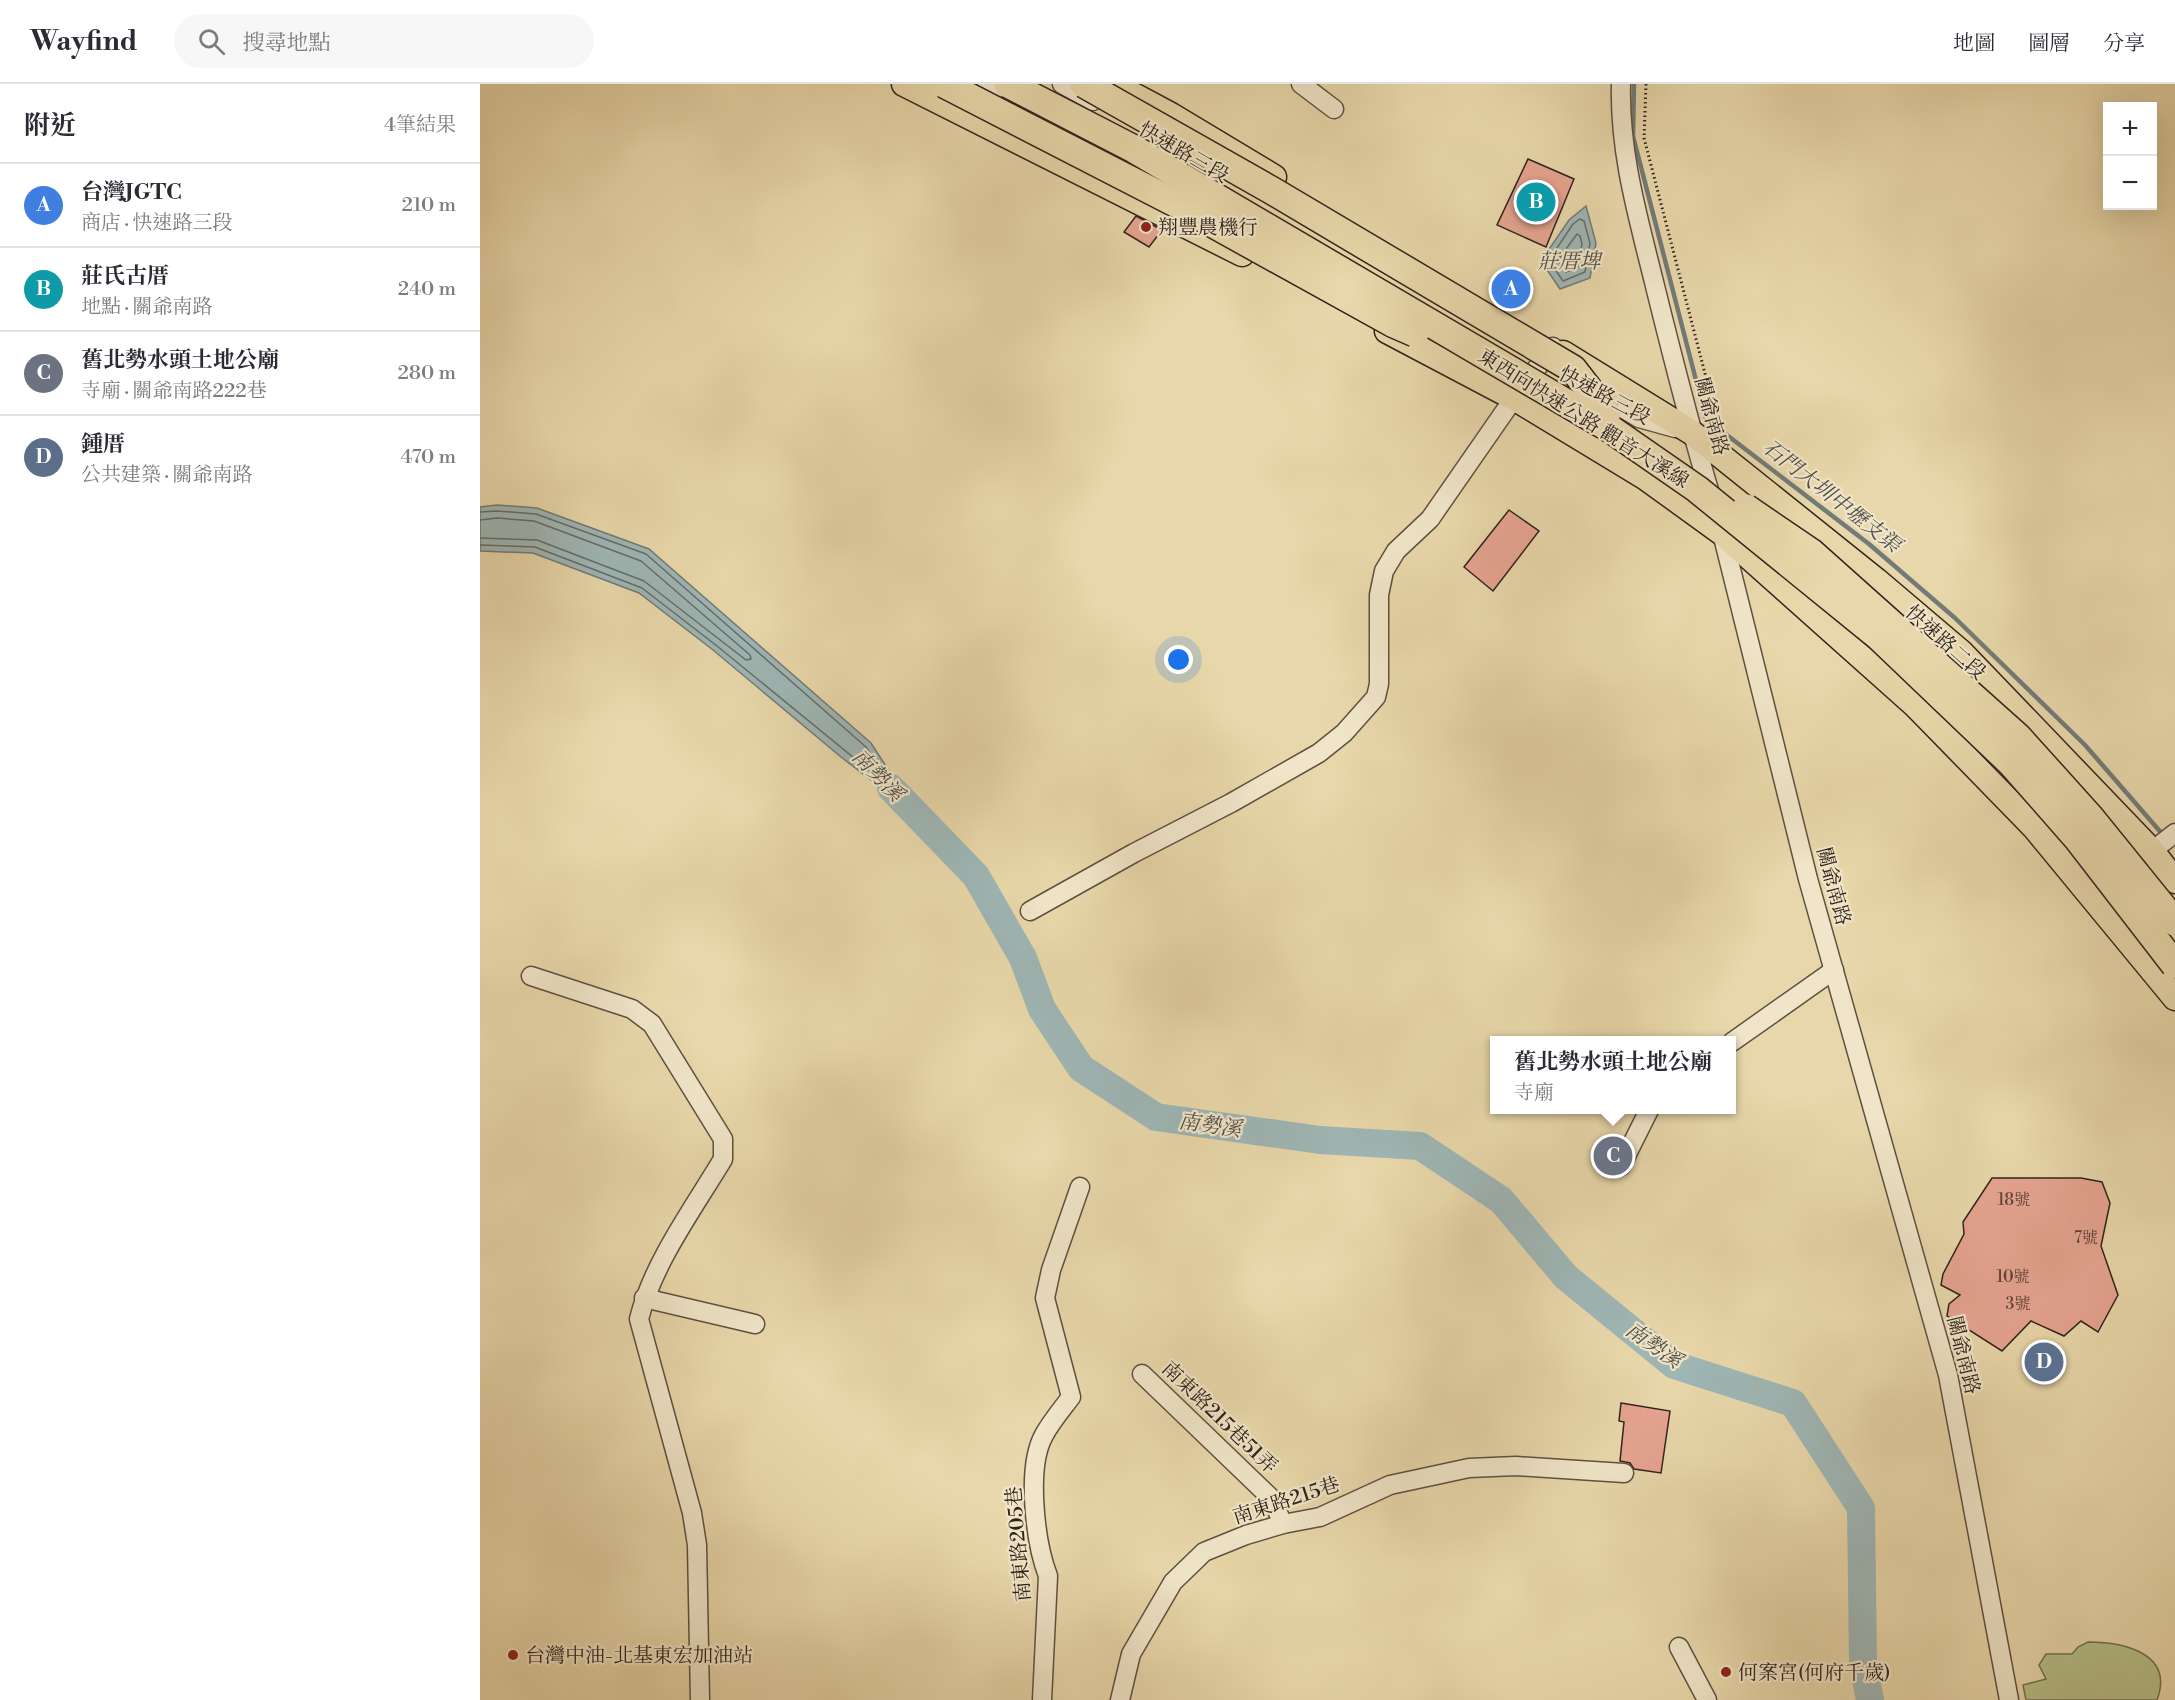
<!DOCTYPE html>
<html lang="zh-TW">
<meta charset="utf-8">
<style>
body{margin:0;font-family:"Libre Bodoni","Noto Serif TC",serif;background:#f7f7f7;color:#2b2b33}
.controls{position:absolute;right:18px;top:18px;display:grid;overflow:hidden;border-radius:0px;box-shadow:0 6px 24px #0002}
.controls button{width:54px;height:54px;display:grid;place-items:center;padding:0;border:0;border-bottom:2px solid #e1e1e2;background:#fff;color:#2b2b33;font:30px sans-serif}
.you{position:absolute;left:699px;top:576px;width:21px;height:21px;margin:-15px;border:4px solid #fff;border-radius:50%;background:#1a73e8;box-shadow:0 0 0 9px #1a73e833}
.badge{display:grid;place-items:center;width:39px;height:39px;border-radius:50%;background:#8f2418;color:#fff;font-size:20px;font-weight:700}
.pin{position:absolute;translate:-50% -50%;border:3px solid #fff;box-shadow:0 2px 6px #0006}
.popup{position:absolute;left:1010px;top:952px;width:246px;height:78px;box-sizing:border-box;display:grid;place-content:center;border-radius:0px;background:#fff;filter:drop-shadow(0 2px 4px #0005);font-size:20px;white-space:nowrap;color:#7c7c81}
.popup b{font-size:22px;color:#2b2b33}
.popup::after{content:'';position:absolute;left:50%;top:100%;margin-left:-12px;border:12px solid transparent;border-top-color:#fff}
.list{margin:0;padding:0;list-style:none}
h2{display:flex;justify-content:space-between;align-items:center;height:78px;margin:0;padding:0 24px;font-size:26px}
h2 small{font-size:20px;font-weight:400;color:#7c7c81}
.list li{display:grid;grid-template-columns:39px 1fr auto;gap:18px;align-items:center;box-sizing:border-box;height:84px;padding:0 24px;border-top:2px solid #e1e1e2}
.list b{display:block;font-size:22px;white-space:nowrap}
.list p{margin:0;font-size:20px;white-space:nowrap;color:#7c7c81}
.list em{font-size:20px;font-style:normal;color:#7c7c81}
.icon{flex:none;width:33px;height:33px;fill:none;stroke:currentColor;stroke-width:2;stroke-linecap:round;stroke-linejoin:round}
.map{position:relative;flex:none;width:1695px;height:1616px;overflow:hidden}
header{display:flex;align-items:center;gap:36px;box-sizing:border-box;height:84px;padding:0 30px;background:#fff;border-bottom:2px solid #e1e1e2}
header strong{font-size:28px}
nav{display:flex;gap:33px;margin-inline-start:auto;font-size:21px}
.search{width:420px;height:54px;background:#f7f7f7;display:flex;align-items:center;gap:15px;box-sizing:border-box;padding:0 21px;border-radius:33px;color:#7c7c81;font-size:22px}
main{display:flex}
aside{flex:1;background:#fff}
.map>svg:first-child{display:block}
.green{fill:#b6be88;stroke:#737052;stroke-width:1.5}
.water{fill:#9eb6b5;stroke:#727b78;stroke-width:1.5}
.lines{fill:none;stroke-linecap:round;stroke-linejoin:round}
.shore{stroke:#676c68;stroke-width:1.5}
.stream{stroke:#727b78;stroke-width:4.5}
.river{stroke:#9eb6b5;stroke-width:28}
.building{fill:#e6a491;stroke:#30231c;stroke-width:1.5}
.minor-casing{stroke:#5e5040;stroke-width:21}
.major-casing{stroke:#30231c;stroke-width:27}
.path{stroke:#30231c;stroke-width:3;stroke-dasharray:1.5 3;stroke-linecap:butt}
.minor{stroke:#f0e5c8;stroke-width:18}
.major{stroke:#e8d7aa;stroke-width:24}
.highway-bridge-casing{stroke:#30231c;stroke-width:30;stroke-linecap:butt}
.highway-bridge{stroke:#e8d7aa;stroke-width:27}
.poi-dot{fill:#8f2418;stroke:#f0e5c8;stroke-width:2}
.labels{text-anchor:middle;stroke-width:4.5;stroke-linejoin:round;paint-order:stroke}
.number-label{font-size:16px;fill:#5e4339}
.street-label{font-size:20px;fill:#30231c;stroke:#f0e5c8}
.poi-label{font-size:20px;fill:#30231c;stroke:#f0e5c8;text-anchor:start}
.water-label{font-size:21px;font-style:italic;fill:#514f4a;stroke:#f0e5c8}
</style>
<header>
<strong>Wayfind</strong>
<div class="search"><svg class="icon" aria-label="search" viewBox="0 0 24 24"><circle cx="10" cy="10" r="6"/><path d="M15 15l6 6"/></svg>搜尋地點</div>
<nav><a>地圖</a><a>圖層</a><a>分享</a></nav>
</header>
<main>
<aside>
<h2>附近<small>4筆結果</small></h2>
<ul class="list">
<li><span class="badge" style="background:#3f7fe0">A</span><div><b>台灣JGTC</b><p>商店 · 快速路三段</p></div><em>210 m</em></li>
<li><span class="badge" style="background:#0f9aa8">B</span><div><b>莊氏古厝</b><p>地點 · 關爺南路</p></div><em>240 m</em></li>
<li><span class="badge" style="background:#6b7280">C</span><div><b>舊北勢水頭土地公廟</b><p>寺廟 · 關爺南路222巷</p></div><em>280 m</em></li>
<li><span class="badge" style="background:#5c6f8a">D</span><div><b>鍾厝</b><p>公共建築 · 關爺南路</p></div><em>470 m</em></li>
</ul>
</aside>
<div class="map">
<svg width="1695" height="1616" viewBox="0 0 1695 1616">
<rect width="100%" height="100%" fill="#e8d7aa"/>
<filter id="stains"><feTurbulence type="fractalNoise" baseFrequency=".00333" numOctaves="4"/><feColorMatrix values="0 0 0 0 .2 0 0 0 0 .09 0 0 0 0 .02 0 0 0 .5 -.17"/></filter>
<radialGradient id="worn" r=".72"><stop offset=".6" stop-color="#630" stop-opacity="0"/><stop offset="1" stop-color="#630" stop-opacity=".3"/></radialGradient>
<path class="green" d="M1608,1558C1641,1558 1695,1568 1677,1616H1546L1543,1601L1566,1595L1559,1581L1566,1570H1592L1598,1563Z"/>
<g class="water">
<polygon points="1106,122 1116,159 1110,194 1080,205 1061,177 1089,136"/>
<polygon points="17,421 57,424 169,465 391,659 439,733 361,673 233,566 159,509 53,469 0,467 0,423"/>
</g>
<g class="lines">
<g class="shore">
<polygon points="1100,135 1104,137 1110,159 1105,188 1083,197 1069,176 1093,140"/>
<polygon points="1097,150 1100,152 1102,160 1098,183 1086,188 1078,176"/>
<polyline points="0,428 17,427 56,430 166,470 386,663 405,695 401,696 237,562 162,504 55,463 0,461"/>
<polyline points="0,436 17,434 54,437 161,477 270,571 271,575 266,576 164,497 57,456 0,454"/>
</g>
<polyline class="stream" points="1154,0 1153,52 1226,335 1389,460 1475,534 1605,661 1684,752"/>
<polyline class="river" points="411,704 496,792 543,874 562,925 601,984 676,1033 840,1056 940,1062 1021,1116 1086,1193 1194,1281 1313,1319 1381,1424 1383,1579 1390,1616"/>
</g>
<g class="building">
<polygon points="1048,75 1094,95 1066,163 1017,141"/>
<polygon points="656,132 682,146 669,163 644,148"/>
<polygon points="1029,426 1059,447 1013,507 984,483"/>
<polygon points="1512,1094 1601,1094 1622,1098 1630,1119 1621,1162 1638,1211 1618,1248 1601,1237 1584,1252 1551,1237 1522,1267 1467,1232 1469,1220 1480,1211 1461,1201 1463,1190 1484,1150 1483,1138"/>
<polygon points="1141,1319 1190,1327 1181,1389 1154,1385 1150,1379 1140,1377 1144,1338 1139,1337"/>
</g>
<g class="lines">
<defs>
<g id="minor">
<polyline points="496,0 633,69"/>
<polyline points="582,0 613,17"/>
<polyline points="821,0 854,25"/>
<path d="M1141,0C1139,68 1158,133 1174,198C1192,271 1210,344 1232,416"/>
<polyline points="1117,309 1159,334 1195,344"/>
<polyline points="1241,445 1328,795 1468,1291 1529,1616"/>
<polyline points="1672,767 1695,749"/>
<polyline points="550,827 654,769 751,719 839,669 864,649 896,613 899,600 899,511 904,487 916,467 950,435 1034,314 1073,263"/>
<path d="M51,892L152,925L172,940L243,1055V1075C213,1125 173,1179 159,1235L212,1429L217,1461L220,1616"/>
<polyline points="1252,958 1354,886"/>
<polyline points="1141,1082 1169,1026"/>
<polyline points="164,1214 275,1240"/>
<polyline points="662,1290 792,1415 803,1440"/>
<polyline points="1199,1563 1227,1616"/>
<path d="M562,1616L568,1492C555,1458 546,1383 564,1351C571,1338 582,1325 591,1313L565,1214L571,1186L600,1103"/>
<polyline points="640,1616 651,1570 693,1498 724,1468 766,1451 803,1440 840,1433 910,1401 989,1384 1036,1382 1144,1389"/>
</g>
<g id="major">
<polyline points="424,0 762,170"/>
<polyline points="633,0 691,31 794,93"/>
<polyline points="907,247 1034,314 1166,394 1242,449 1436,622 1554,743 1695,914"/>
<polyline points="1083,269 1211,348 1396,496 1482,569 1672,767 1695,797"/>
</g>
</defs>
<use href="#minor" class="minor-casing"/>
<use href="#major" class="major-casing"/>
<polyline class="path" points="1166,0 1164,54 1237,336"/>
<use href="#minor" class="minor"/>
<use href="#major" class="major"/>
<defs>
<g id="highway-bridge">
<polyline points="464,0 699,121 912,239 935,249"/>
<polyline points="528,0 654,65 1129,344 1217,405 1398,552 1532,680 1597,754 1695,881"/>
<polyline points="604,0 791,106 1093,285 1127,329"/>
<polyline points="1266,424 1332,469 1538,653 1610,733 1695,838"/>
</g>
</defs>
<use href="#highway-bridge" class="highway-bridge-casing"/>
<use href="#highway-bridge" class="highway-bridge"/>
</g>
<g class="poi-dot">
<circle cx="666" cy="143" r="6"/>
<circle cx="33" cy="1571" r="6"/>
<circle cx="1246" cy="1588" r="6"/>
</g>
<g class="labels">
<g class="number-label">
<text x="1534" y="1121">18號</text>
<text x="1606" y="1159">7號</text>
<text x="1533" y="1198">10號</text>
<text x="1538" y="1225">3號</text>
</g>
<g class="street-label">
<text transform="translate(704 68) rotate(30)" y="7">快速路三段</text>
<text transform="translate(1125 311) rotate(28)" y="7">快速路三段</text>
<text transform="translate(1232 332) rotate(75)" y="7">關爺南路</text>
<text transform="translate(1104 334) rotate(32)" y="7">東西向快速公路 觀音大溪線</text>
<text transform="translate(1466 558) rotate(42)" y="7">快速路二段</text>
<text transform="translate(1354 802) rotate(75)" y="7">關爺南路</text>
<text transform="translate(1484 1271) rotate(76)" y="7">關爺南路</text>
<text transform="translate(740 1333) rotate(44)" y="7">南東路215巷51弄</text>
<text transform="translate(806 1416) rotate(-18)" y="7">南東路215巷</text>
<text transform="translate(538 1460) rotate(-95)" y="7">南東路205巷</text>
</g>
<g class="poi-label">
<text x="678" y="150">翔豐農機行</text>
<text x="45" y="1578">台灣中油-北基東宏加油站</text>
<text x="1258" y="1595">何案宮(何府千歲)</text>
</g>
<g class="water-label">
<text x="1089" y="184">莊厝埤</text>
<text transform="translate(1352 412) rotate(38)" y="7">石門大圳中壢支渠</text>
<text transform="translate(398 691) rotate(46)" y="7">南勢溪</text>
<text transform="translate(730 1041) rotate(8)" y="7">南勢溪</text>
<text transform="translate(1174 1261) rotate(35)" y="7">南勢溪</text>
</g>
</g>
<rect width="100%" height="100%" filter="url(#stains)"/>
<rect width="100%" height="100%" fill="url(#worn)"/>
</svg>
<div class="controls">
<button>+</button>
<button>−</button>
</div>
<div class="you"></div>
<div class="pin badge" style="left:1031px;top:205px;background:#3f7fe0">A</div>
<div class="pin badge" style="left:1056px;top:118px;background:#0f9aa8">B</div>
<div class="pin badge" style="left:1133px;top:1072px;background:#6b7280">C</div>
<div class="popup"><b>舊北勢水頭土地公廟</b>寺廟</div>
<div class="pin badge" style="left:1564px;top:1278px;background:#5c6f8a">D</div>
</div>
</main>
